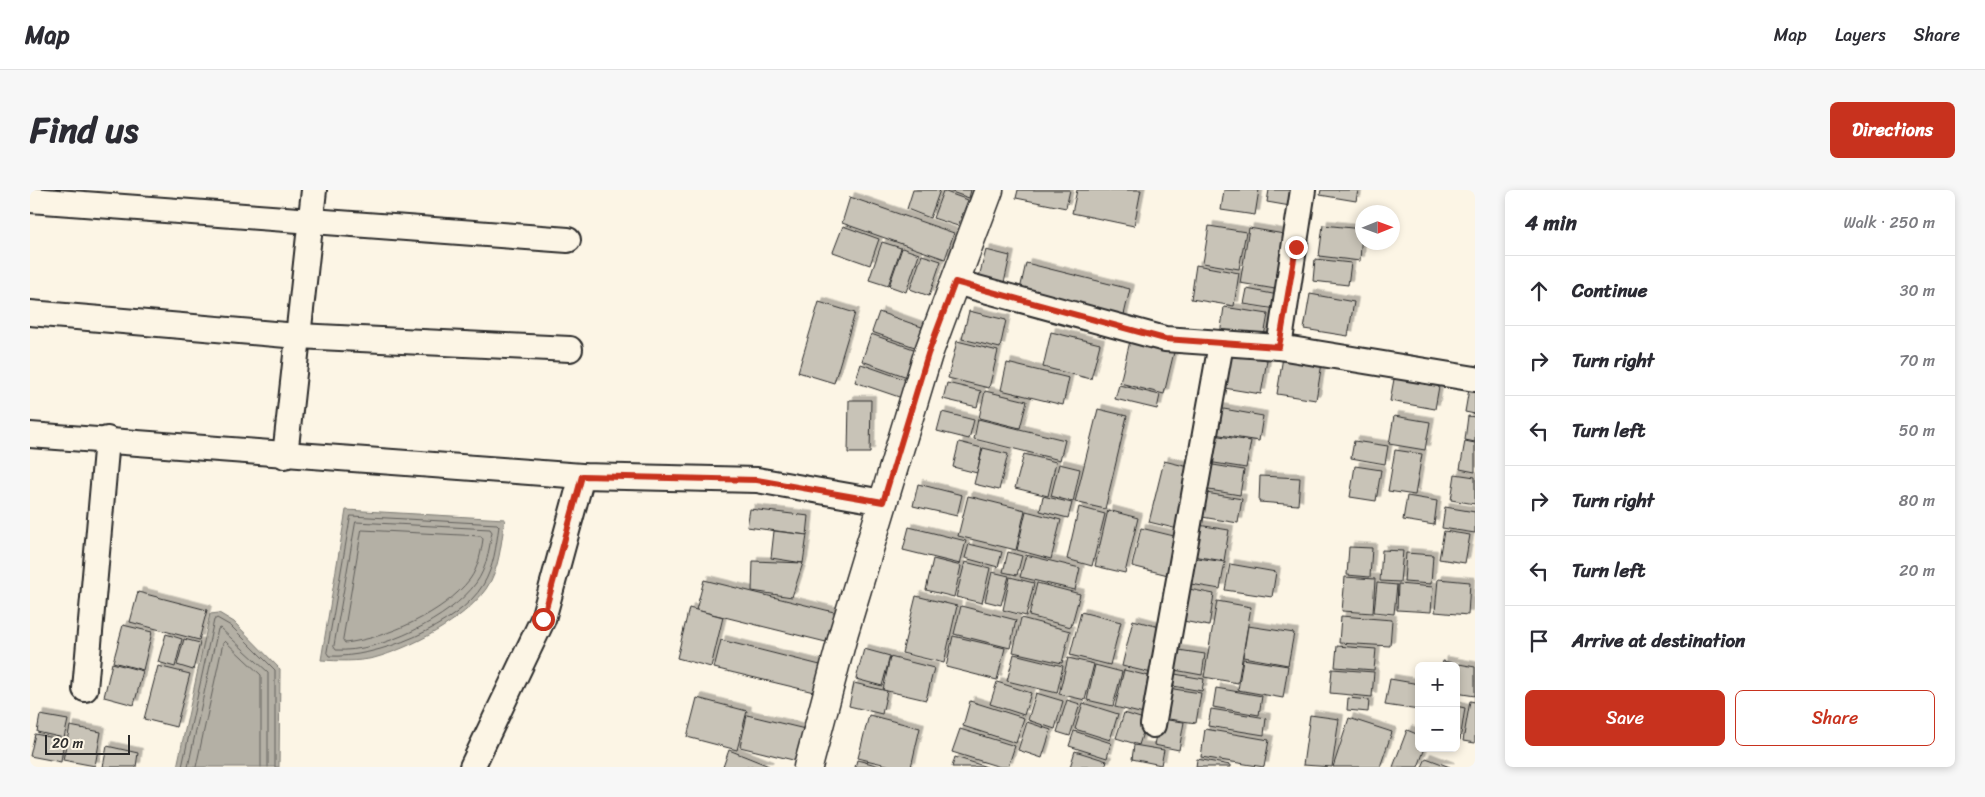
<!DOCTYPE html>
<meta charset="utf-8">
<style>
body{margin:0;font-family:Sriracha,sans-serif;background:#f7f7f7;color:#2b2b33}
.controls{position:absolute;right:15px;bottom:15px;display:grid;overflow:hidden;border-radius:8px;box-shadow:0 2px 8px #0003}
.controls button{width:45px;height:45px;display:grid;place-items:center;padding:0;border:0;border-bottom:1px solid #e1e1e2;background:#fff;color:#2b2b33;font:25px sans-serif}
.compass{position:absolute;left:1325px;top:15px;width:45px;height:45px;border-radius:50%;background:#fff;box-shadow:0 2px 8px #0003;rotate:89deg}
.scale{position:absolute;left:15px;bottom:12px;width:85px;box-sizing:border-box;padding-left:5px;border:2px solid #2b2b2b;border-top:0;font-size:14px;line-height:18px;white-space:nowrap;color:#2b2b2b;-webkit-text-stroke:4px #fcf5e5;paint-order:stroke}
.stop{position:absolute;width:15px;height:15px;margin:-11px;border:4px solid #c8321e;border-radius:50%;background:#fff}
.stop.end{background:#c8321e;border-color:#fff;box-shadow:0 1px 5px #0008}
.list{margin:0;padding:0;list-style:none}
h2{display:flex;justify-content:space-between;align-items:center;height:65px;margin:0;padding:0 20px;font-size:21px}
h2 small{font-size:16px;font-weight:400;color:#7c7c81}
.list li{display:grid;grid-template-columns:32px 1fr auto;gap:15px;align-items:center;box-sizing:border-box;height:70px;padding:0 20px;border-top:1px solid #e1e1e2}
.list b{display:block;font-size:19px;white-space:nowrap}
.list em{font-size:16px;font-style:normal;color:#7c7c81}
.actions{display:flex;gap:10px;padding:15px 20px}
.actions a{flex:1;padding:11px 0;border:1px solid #c8321e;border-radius:8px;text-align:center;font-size:18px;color:#c8321e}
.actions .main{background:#c8321e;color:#fff}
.icon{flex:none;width:28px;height:28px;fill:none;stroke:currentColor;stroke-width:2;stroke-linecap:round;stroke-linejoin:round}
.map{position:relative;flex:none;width:1445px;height:577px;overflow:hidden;border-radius:8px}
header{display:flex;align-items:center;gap:30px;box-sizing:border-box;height:70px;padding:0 25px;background:#fff;border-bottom:1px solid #e1e1e2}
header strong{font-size:24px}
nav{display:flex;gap:28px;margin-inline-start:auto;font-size:18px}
.intro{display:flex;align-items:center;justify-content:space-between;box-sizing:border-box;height:120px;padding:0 30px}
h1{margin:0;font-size:35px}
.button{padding:12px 22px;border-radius:8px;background:#c8321e;color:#fff;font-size:18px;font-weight:700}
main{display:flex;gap:30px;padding:0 30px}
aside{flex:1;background:#fff;border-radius:8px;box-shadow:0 2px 8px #0003}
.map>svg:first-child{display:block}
.water{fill:#b4b0a5;stroke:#7d7b74}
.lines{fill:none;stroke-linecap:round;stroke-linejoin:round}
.shore{stroke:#62605c;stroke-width:1}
.building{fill:#c8c3b7;stroke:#2b2b2b;filter:url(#shadow)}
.street-casing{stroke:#2b2b2b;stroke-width:28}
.secondary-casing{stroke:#2b2b2b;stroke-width:31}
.street{stroke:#fcf5e5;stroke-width:24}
.secondary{stroke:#fcf5e5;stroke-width:28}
.route{stroke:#c8321e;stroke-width:6}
</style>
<header>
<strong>Map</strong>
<nav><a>Map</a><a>Layers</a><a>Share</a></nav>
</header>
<div class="intro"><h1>Find us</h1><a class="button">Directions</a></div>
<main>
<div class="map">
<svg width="1445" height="577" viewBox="0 0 1445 577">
<defs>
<filter id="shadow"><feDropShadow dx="4.5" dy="-4.5" stdDeviation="0" flood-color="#0004"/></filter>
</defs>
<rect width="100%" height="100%" fill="#fcf5e5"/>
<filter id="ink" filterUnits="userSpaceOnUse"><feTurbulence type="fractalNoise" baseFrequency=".02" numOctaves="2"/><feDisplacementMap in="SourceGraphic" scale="10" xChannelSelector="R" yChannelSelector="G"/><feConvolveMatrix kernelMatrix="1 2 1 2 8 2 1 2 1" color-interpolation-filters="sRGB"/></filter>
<g filter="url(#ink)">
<g class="water">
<path d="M316,320L475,329C471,352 470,379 456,399C434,430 381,458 344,468C326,472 309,471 291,470Z"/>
<polygon points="189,423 204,432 250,479 249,577 147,577 180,424"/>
</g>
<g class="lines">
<g class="shore">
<path d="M321,326L467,334L469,336C466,356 464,377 453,395C428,436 345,469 299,466L297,463Z"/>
<path d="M326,332L460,339L462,342C459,359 457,378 446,393C421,428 350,463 306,460L304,457Z"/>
<path d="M332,340L451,346L453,349C451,363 448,378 440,389C414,423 357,448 315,453L313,450Z"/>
<polyline points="152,577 184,430 187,428 201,436 245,480 245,577"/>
<polyline points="158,577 188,439 190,438 238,482 238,577"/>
<polyline points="166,577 193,453 195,451 231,485 231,577"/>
</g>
</g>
<g class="building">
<polygon points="883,0 910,0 900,28 877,19"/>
<polygon points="916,0 941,0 939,8"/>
<polygon points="988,0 1040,0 1036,18 986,8"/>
<polygon points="1047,0 1111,0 1104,36 1042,23"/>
<polygon points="1194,0 1229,0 1225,25 1191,20"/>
<polygon points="1239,0 1269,0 1266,17 1237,12"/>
<polygon points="1291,0 1328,0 1326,11 1290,5"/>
<polygon points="913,1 938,10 928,36 903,28"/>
<polygon points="820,7 924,43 915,69 812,33"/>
<polygon points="1293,35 1332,39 1330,71 1289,66"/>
<polygon points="813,36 849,49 840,75 803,62"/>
<polygon points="1179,36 1216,42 1209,79 1173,73"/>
<polygon points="1219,38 1260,45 1251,100 1210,93"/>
<polygon points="852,52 871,58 858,96 839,90"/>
<polygon points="872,58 889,64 876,102 859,96"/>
<polygon points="956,60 980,66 974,93 949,87"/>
<polygon points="892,65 911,71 899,106 880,99"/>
<polygon points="1285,69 1321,73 1318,95 1283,91"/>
<polygon points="996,73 1100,99 1093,129 989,104"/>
<polygon points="1166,75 1209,83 1204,116 1161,109"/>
<polygon points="1217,99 1248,105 1246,119 1214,114"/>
<polygon points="1280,104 1324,112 1318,146 1274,139"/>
<polygon points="789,112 825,123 804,193 768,182"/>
<polygon points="1194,117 1238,124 1233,152 1190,145"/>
<polygon points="939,121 976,130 970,158 932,149"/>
<polygon points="849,122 903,141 896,161 842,142"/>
<polygon points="1021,142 1070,154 1061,189 1013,177"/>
<polygon points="841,144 892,162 883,189 832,171"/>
<polygon points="927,151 968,161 959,198 918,188"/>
<polygon points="1100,151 1144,162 1134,204 1090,193"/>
<polygon points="1193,162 1237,170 1231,204 1188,197"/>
<polygon points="1253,167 1292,173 1286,210 1247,204"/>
<polygon points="977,173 1039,188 1033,215 971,200"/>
<polygon points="831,174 882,192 875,209 825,192"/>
<polygon points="1366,178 1411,185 1405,219 1360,211"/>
<polygon points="917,193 951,201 947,217 913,209"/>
<polygon points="1440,193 1445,194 1445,224 1435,222"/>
<polygon points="1089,195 1130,205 1127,219 1085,209"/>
<polygon points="955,201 997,211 990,238 949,228"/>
<polygon points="819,210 841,210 840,263 818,263"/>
<polygon points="1188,218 1233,226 1229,251 1184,244"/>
<polygon points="1068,219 1097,226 1075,319 1045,312"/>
<polygon points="912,222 944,230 939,249 907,241"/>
<polygon points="1364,226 1400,232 1395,260 1359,254"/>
<polygon points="1438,226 1445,227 1445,252 1435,250"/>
<polygon points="948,229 1035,250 1030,270 944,249"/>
<polygon points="1183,245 1221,251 1216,278 1178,272"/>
<polygon points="1324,251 1358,256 1355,274 1321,268"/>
<polygon points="1435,251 1445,253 1445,282 1430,279"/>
<polygon points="929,252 952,258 947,283 923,277"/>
<polygon points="953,258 978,264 969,300 944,294"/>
<polygon points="1365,260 1392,264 1385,305 1358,301"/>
<polygon points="994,264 1026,272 1018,306 985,298"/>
<polygon points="1134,271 1167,279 1152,340 1119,332"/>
<polygon points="1029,274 1050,279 1043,312 1021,306"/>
<polygon points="1177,274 1214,280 1210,305 1173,299"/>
<polygon points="1325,276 1351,280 1346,311 1320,307"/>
<polygon points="1425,284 1445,287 1445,314 1421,310"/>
<polygon points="1230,286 1270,288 1268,315 1229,312"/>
<polygon points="888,294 932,305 927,326 883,316"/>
<polygon points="1170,302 1212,309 1208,333 1166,326"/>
<polygon points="938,306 995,320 986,360 928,346"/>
<polygon points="1013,306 1042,313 1038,328 1010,321"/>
<polygon points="1377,306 1407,311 1404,335 1373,330"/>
<polygon points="1049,317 1075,324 1062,376 1037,369"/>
<polygon points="1415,317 1445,322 1445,343 1412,338"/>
<polygon points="720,319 779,326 777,345 717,337"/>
<polygon points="1078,320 1108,328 1095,383 1065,376"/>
<polygon points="996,321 1031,330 1021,369 987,360"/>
<polygon points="1162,334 1199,340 1194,371 1157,365"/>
<polygon points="879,337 936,351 930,374 873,360"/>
<polygon points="1111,338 1148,347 1138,385 1102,376"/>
<polygon points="744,341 777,345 773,373 741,368"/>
<polygon points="1414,341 1440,345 1435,373 1409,369"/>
<polygon points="939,354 972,362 968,377 935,368"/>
<polygon points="1319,357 1342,358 1340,387 1317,385"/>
<polygon points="1352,360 1373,361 1370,392 1350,391"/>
<polygon points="978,362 992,366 987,385 973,382"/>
<polygon points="1376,363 1403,365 1401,394 1374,392"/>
<polygon points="996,365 1050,378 1045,400 990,387"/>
<polygon points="1154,366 1195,372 1190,399 1149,392"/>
<polygon points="903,369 931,376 924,407 896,400"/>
<polygon points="723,371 773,373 762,407 722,401"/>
<polygon points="935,372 960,378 952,413 926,407"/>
<polygon points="1200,374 1246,382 1242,407 1195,400"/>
<polygon points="962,382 979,386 971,415 955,411"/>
<polygon points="980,387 1004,393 996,426 973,420"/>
<polygon points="1315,387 1345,389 1343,423 1312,421"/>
<polygon points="1408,389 1440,392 1438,425 1405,422"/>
<polygon points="674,390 812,424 804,454 666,420"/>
<polygon points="1007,393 1050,404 1041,437 999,426"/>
<polygon points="1347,393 1367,395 1364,424 1344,422"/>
<polygon points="1368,394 1403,397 1401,422 1367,420"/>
<polygon points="1154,398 1184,404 1179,436 1148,430"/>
<polygon points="108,402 177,420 169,450 100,432"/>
<polygon points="886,406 927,416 914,473 872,463"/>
<polygon points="1187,411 1221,417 1208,493 1174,487"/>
<polygon points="931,416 986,430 980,458 924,444"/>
<polygon points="659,418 693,427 681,477 647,468"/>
<polygon points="1051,422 1091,432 1080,475 1040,465"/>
<polygon points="1311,426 1362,430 1360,456 1309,453"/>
<polygon points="991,428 1040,441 1032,473 983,462"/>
<polygon points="1103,430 1137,439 1126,484 1092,476"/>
<polygon points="93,435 122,442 113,480 83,472"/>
<polygon points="1218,436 1264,443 1258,475 1213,467"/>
<polygon points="136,444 152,449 145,477 128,472"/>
<polygon points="923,446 975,458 967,490 916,477"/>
<polygon points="154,449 170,453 163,480 147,475"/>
<polygon points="691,450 794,476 788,503 684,478"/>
<polygon points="1307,456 1346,459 1344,480 1305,477"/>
<polygon points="834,459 860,466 852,496 826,489"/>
<polygon points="1142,459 1175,464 1172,485 1139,479"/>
<polygon points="984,464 1033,476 1027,503 977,491"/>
<polygon points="860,467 904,478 896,510 853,500"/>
<polygon points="1038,468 1064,474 1055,510 1029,504"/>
<polygon points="1213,469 1258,476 1253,508 1208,500"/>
<polygon points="1413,471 1445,477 1445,506 1426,503 1426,476 1412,476"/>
<polygon points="82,473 113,481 104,515 74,507"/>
<polygon points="1065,475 1092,482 1083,516 1057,510"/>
<polygon points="128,476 160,484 146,537 114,529"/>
<polygon points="1302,479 1344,482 1342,507 1300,503"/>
<polygon points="1094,480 1127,488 1118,525 1085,517"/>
<polygon points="1139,483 1174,489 1172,501 1137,495"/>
<polygon points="1360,489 1389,494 1389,520 1355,515"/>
<polygon points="967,492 1001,503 994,525 960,514"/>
<polygon points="824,493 857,501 852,524 819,516"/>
<polygon points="1137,498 1171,503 1166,533 1132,528"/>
<polygon points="1186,498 1232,506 1229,525 1183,517"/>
<polygon points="1006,503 1033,511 1025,539 998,530"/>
<polygon points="667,508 717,521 707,560 657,547"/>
<polygon points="1318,508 1339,510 1338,522 1317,520"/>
<polygon points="1037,510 1050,514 1040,546 1027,542"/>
<polygon points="940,511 994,528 986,553 933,536"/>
<polygon points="1440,511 1445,512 1445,553 1433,551"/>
<polygon points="1053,513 1088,524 1080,550 1045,539"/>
<polygon points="1426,516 1435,518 1430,550 1426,549"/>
<polygon points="1181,519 1236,528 1234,545 1178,536"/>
<polygon points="1094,523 1117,530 1109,555 1086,548"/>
<polygon points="10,525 38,530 34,548 7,542"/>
<polygon points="717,525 775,539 767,571 710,557"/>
<polygon points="839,525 890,538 881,577 865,577 828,568"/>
<polygon points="1280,525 1309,529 1302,577 1273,575"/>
<polygon points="1319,528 1362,542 1350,577 1303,577"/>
<polygon points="1129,529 1154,532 1149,560 1124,555"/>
<polygon points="997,532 1021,540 1012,568 988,560"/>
<polygon points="40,536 71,542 65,576 33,570"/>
<polygon points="930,539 985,556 978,577 970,577 922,562"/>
<polygon points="1175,539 1239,550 1234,577 1171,567"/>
<polygon points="1377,540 1389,545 1389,558 1395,558 1388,577 1363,577"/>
<polygon points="1044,541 1081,553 1077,568 1039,556"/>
<polygon points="5,544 34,550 31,572 0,566"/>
<polygon points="1104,555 1134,560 1131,575 1102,569"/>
<polygon points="77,556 108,563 106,577 73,577"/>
<polygon points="699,560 739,576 738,577 693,577"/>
<polygon points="1045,561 1077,571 1075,577 1040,577"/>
<polygon points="925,567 957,577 922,577"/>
<polygon points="1396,568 1420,577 1392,577"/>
<polygon points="1167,569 1200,575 1200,577 1166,577"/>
<polygon points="827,570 854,577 825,577"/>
</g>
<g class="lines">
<defs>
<g id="street">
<polyline points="0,10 538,50"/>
<polyline points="925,92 1135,149 1249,157 1445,189"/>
<polyline points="0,123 268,146 540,159"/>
<polyline points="1249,157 1273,0"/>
<polyline points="0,245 552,286 727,290 853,312"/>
<polyline points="255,266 284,0"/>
<polyline points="55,499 77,249"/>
<polyline points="1123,535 1191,154"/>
<polyline points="442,577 513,429 552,286"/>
</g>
<polyline id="secondary" points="778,577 814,442 898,164 959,0"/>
</defs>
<use href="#street" class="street-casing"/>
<use href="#secondary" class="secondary-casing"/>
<use href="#street" class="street"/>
<use href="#secondary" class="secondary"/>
</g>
</g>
<g class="lines" filter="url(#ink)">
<polyline class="route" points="513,429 552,286 727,290 853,312 898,164 925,92 1135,149 1249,157 1266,57"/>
</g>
</svg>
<div class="controls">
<button>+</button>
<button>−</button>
</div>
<svg class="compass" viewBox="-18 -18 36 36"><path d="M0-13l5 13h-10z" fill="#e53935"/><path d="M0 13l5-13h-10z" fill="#7c7c81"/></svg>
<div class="scale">20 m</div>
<div class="stop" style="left:513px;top:429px"></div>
<div class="stop end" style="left:1266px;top:57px"></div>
</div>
<aside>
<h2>4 min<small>Walk · 250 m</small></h2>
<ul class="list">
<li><svg class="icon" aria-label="ahead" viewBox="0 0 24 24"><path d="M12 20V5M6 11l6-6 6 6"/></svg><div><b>Continue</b></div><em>30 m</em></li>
<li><svg class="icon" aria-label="right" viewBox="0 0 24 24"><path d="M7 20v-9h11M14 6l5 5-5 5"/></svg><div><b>Turn right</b></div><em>70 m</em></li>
<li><svg class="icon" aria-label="left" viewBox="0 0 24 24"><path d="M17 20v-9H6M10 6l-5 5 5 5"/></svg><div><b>Turn left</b></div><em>50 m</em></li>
<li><svg class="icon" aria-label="right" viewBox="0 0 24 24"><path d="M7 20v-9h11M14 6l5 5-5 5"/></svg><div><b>Turn right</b></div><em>80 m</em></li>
<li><svg class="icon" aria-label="left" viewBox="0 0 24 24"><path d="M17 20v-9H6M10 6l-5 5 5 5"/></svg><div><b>Turn left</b></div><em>20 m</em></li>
<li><svg class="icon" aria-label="arrive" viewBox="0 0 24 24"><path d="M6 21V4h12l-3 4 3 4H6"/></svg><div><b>Arrive at destination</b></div></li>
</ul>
<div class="actions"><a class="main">Save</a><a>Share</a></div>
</aside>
</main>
